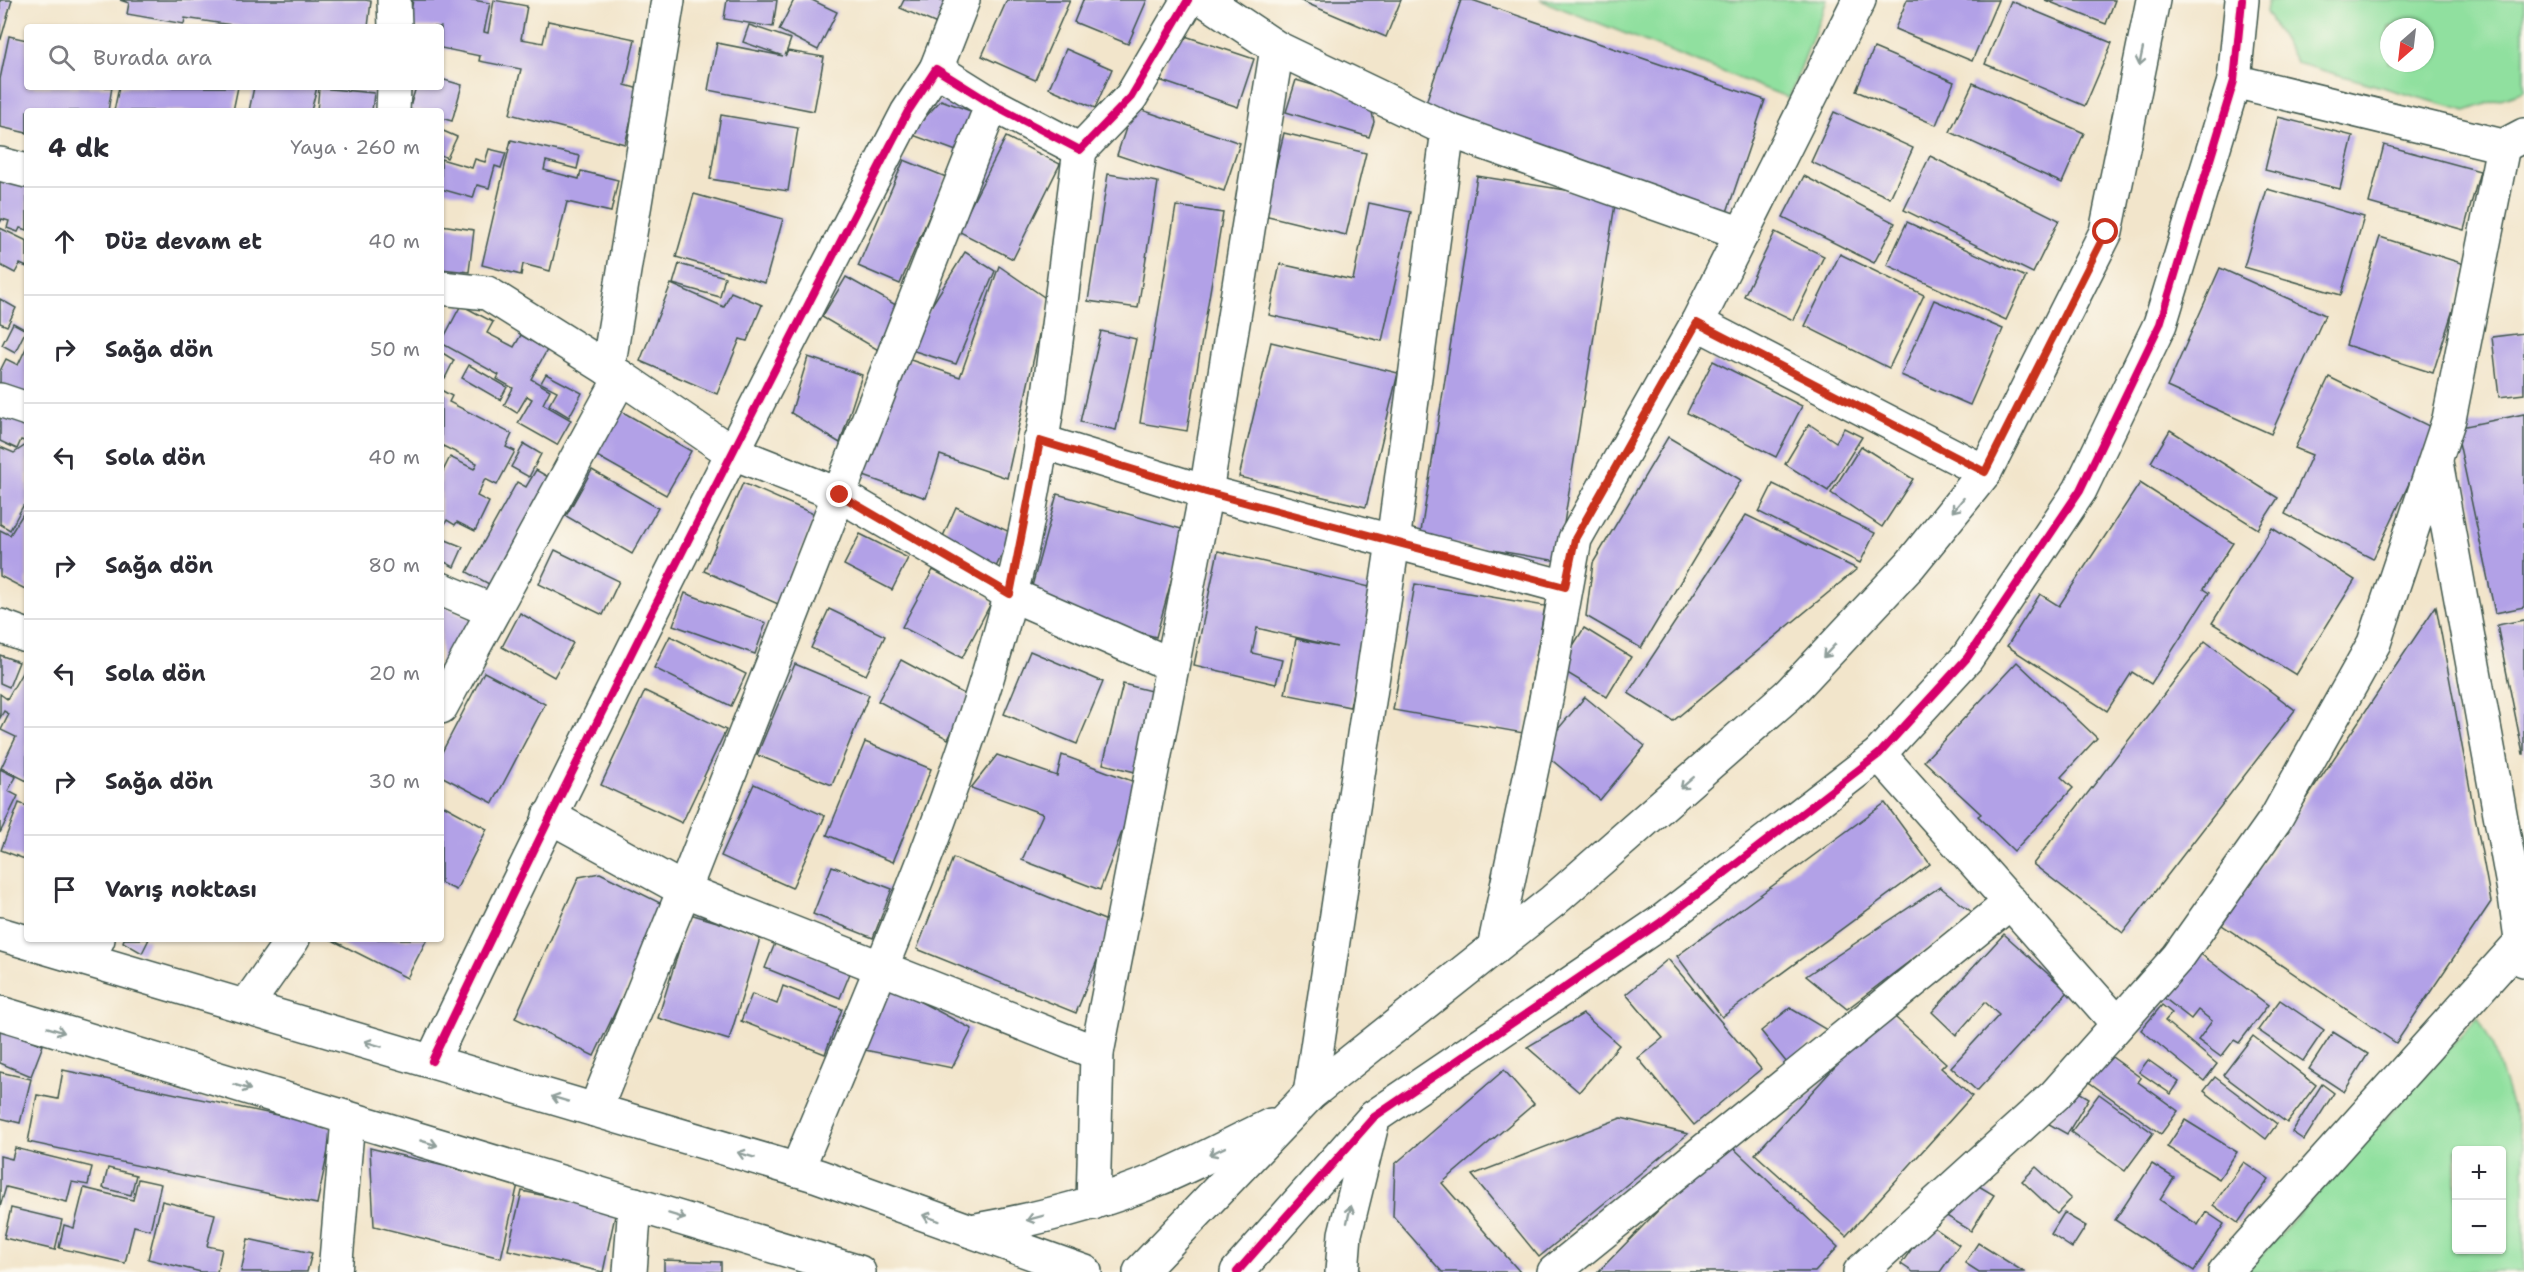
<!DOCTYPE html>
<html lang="tr">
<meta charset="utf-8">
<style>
body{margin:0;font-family:"Shantell Sans",sans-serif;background:#f2f2f3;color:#2b2b33}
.controls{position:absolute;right:18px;bottom:18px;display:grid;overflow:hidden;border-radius:6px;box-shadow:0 2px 4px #0004}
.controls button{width:54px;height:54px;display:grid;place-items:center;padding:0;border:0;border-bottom:2px solid #e1e1e2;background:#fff;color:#2b2b33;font:30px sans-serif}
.compass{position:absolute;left:2380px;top:18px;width:54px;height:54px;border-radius:50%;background:#fff;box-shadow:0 2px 4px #0004;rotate:208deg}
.stop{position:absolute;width:18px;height:18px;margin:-14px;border:4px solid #c8321e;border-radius:50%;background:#fff}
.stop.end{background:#c8321e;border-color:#fff;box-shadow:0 2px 6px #0008}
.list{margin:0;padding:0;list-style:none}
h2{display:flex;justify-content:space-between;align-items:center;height:78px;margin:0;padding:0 24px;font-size:26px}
h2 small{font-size:20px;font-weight:400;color:#7c7c81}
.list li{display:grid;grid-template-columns:39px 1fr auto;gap:18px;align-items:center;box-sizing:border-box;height:108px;padding:0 24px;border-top:2px solid #e1e1e2}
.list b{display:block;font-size:22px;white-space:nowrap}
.list em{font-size:20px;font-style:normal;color:#7c7c81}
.icon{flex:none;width:33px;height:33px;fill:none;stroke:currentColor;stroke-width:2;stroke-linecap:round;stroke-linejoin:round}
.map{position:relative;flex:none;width:2524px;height:1272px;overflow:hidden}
.search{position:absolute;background:#fff;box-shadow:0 2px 4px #0004;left:24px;top:24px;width:420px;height:66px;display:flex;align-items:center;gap:15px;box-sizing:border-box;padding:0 21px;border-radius:6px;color:#7c7c81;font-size:22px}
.panel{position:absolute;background:#fff;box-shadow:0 2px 4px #0004;left:24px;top:108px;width:420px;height:834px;border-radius:6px}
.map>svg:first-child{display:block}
.green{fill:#90e09f;stroke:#588e6a;stroke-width:1.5;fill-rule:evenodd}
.building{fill:#b2a1e7}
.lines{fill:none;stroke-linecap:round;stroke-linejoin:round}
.street-casing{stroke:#3f564b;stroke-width:36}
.secondary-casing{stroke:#3f564b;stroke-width:36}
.street{stroke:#fff;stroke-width:33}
.secondary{stroke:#fff;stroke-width:33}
.cycleway-casing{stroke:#fbf7ec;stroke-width:11}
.cycleway{stroke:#d6006c;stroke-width:8}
.oneway{stroke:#8f9e9a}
.route{stroke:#c8321e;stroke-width:8}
</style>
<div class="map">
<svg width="2524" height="1272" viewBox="0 0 2524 1272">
<rect width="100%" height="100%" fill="#fbf7ec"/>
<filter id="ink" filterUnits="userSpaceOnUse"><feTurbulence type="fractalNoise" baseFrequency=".0167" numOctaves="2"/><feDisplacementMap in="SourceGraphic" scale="12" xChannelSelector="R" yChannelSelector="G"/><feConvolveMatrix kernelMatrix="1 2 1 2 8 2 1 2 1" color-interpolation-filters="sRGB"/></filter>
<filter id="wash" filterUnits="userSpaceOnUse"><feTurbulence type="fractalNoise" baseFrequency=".008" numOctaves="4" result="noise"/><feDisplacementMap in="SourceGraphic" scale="24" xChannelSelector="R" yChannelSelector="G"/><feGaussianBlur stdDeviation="1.35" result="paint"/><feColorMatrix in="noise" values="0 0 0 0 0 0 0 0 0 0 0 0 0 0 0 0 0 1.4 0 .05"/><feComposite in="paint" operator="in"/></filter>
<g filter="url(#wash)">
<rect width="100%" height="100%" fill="#f2e5cb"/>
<g class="green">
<polygon points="1540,0 1827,0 1789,98"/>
<path d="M2268,0H2524V91L2466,111L2297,63L2266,12ZM2389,27H2425V63H2389Z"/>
<path d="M2478,1017L2493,1047L2524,1146V1272H2246ZM2456,1150H2502V1250H2456Z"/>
</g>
<g id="blocks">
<g class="building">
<polygon points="0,0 12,0 1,39 0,38"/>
<polygon points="120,0 365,0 371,1 368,27 310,24 310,27 245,27 185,18 184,24 127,14 129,3"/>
<polygon points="413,0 473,0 490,3 484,32 488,33 494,0 527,6 521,39 543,43 548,21 635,39 625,85 639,89 625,144 510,114 521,69 479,61 480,56 441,48 441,27 408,27"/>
<polygon points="727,0 777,0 773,27 724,19"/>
<polygon points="794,0 812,0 837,12 818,50 779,30"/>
<polygon points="904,0 948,0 937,24 900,8"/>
<polygon points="1007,0 1070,0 1035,80 982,56"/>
<polygon points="1083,0 1147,0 1128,44 1074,22"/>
<polygon points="1299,0 1401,0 1386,37"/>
<polygon points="1461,0 1472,0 1765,100 1725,218 1422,114"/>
<polygon points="1907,0 1998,0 1972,61 1895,29"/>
<polygon points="2045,0 2115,0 2106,24"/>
<polygon points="2011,1 2112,43 2085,106 1985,64"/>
<polygon points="749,25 791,39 785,56 788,51 824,57 814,111 708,90 717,43 783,56 743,42"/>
<polygon points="1176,33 1254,59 1238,107 1159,80"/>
<polygon points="9,36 27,40 27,87 112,87 108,111 27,111 27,133 0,127 0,79"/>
<polygon points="1874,48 1954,82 1936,125 1856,91"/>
<polygon points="1066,49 1112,69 1095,108 1049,88"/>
<polygon points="441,79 462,85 452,121 441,118 441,111 409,110 416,87 441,87"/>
<polygon points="1296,80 1370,102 1374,122 1369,137 1286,112"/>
<polygon points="1973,83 2084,133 2062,183 1950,132"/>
<polygon points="119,87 238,87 233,111 114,111"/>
<polygon points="254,87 298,88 317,87 311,111 249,111"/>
<polygon points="319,88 374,93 372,111 317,111"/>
<polygon points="941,100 973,112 959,152 910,134"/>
<polygon points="1133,107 1240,143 1224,191 1117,155"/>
<polygon points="1834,112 1913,148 1890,198 1811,162"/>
<polygon points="721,115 798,128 788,191 710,179"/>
<polygon points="2278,117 2353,136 2340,189 2265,170"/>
<polygon points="441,130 457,137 447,158 441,155"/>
<polygon points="1284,133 1366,153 1346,235 1264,215"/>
<polygon points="1006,137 1060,164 1013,259 958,231"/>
<polygon points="511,140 580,156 577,169 546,161 544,170 579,179 581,171 618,180 611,212 567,202 550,271 523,264 521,275 482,265"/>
<polygon points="2384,145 2480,171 2464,230 2369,203"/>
<polygon points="489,149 506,153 501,168 495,166 489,188 477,185 473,198 441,189 441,159 472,168 475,159 485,162"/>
<polygon points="1930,156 2059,220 2033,273 1904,210"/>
<polygon points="904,160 946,177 900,284 858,266"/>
<polygon points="0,167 27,176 27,230 20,228 18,232 7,228 9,221 2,219 0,223"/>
<polygon points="1108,174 1158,182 1138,308 1088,301"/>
<polygon points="1477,176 1616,198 1558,561 1420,538"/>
<polygon points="1804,176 1895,223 1874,263 1783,217"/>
<polygon points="2267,189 2364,217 2341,295 2244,267"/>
<polygon points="694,194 783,219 765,283 676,257"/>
<polygon points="1369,203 1411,212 1382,341 1269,315 1280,264 1353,280"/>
<polygon points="1176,206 1223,213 1187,431 1140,423"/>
<polygon points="1907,222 2026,277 2006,320 1887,265"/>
<polygon points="441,225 474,230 469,272 441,269"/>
<polygon points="0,228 27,241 27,267 20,264 15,273 0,265"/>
<polygon points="1775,232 1824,256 1793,320 1744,296"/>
<polygon points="2380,237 2467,265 2433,373 2346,345"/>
<polygon points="965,252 995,271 956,364 905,348"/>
<polygon points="1840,254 1924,295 1889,368 1805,326"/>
<polygon points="679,264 725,277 720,297 673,284"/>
<polygon points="999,266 1047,299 1007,478 940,455 926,498 858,474 899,356 960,377"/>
<polygon points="2220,268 2325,315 2271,434 2167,387"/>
<polygon points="846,277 903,309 880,351 822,317"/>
<polygon points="671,284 724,307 731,292 762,305 747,341 740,339 717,394 640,361"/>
<polygon points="0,299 16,308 7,326 0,323"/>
<polygon points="1934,300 2003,329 1970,405 1901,375"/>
<polygon points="461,305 493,322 487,333 514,347 521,335 547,350 531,379 550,390 543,404 571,420 557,445 518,423 532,399 527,396 517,413 504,405 513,388 497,379 499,375 441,343"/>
<polygon points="13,323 26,330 15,352 2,345"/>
<polygon points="1101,331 1136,339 1116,430 1080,422"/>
<polygon points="2524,333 2524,394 2499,397 2492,337"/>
<polygon points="1271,342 1398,373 1366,507 1239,477"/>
<polygon points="27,346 27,397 0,383 0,371 6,359 18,365"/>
<polygon points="441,352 454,360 445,378 441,376"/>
<polygon points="808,357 862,375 840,443 791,413"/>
<polygon points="1713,361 1802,406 1776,457 1687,413"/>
<polygon points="469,365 507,387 500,400 462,378"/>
<polygon points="546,374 582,393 569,417 549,405 557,391 541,383"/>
<polygon points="2329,377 2435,429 2373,559 2285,514 2312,455 2295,448"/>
<polygon points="441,390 452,396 449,402 512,434 506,447 515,451 497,485 485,479 477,496 489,502 475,531 457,522 455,525 447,520 445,524 441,522 441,475 450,457 474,469 477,463 441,445"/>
<polygon points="0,411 27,423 27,442 21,440 17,449 0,441"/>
<polygon points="621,411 691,451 666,495 595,455"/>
<polygon points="2524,414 2524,607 2495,613 2456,428"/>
<polygon points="1809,424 1836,442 1844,428 1862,437 1828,491 1785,464"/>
<polygon points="2170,430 2278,498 2258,529 2151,462"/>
<polygon points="1668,437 1741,480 1641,648 1586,616 1593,563"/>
<polygon points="524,444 541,454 529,477 511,467"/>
<polygon points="26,445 27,446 27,590 0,576 0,530 10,535 26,509 23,506 10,530 0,524 0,447 14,453"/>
<polygon points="1861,446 1913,479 1882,527 1831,493"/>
<polygon points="536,470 557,482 498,589 467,572 517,482 526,487"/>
<polygon points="592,470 658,508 632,554 566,516"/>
<polygon points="743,483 816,515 778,604 704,571"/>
<polygon points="2140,483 2233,543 2203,589 2209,593 2151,684 2132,672 2107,711 2007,646 2040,594 2059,606"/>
<polygon points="1773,484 1875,533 1860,563 1759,512"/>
<polygon points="1057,494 1185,530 1156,637 1028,601"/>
<polygon points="956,507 1012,533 995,569 940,543"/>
<polygon points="1746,515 1857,569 1673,721 1628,693"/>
<polygon points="2272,528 2355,580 2296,675 2212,623"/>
<polygon points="860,534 908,558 892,590 844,565"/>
<polygon points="441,538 463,547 454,567 441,560"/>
<polygon points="555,550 619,581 603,615 539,584"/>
<polygon points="1218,551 1378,589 1361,652 1350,707 1285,694 1296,639 1337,647 1257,628 1252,653 1282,660 1276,684 1194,665"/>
<polygon points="933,570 992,601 962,658 902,627"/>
<polygon points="1415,584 1545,606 1523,733 1393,710"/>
<polygon points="685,593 766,623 755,654 673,625"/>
<polygon points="441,604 476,623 441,680"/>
<polygon points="2436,606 2491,902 2396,1043 2222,925"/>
<polygon points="829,609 885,636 866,675 811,648"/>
<polygon points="520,613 573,643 554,677 502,647"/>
<polygon points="2524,620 2524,754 2523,754 2497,625"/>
<polygon points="1584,628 1631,657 1607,697 1559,668"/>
<polygon points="670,636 746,674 731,706 654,668"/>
<polygon points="2205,641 2295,710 2123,933 2033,864"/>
<polygon points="1030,651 1103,682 1077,744 1004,714"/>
<polygon points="0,655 19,662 9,687 0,683"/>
<polygon points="901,660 970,697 948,739 878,701"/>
<polygon points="2017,662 2097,738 2061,777 2073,788 2014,851 1978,816 1981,814 1924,761"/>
<polygon points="27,664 27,781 1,768 16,737 1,730 9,714 4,711 0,718 0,694 7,699"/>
<polygon points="795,664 869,695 832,785 757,755"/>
<polygon points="484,672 545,704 493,803 441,776 441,754"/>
<polygon points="1123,684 1155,692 1135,772 1103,764"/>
<polygon points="645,691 726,730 682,823 601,785"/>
<polygon points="1585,697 1645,746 1600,800 1548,757 1553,735"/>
<polygon points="865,742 931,769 893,862 827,835"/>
<polygon points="997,755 1057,776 1062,755 1140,784 1100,890 1022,860 1043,814 971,788"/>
<polygon points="0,769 16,777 8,791 18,796 0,833"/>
<polygon points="754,784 825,816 792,888 721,856"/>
<polygon points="19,803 27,806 27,860 1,850"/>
<polygon points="1885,803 1930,864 1722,1017 1677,956"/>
<polygon points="441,804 487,829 456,890 441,883"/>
<polygon points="953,858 1112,923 1076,1013 917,949"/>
<polygon points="832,866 892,889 873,938 813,914"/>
<polygon points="600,873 666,906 594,1056 515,1018 579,877"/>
<polygon points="1940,887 1973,913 1847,1009 1806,976"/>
<polygon points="690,914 761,935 729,1040 658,1018"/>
<polygon points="2004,934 2068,992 1977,1091 1951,1067 1999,1015 1985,1002 1956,1035 1932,1012"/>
<polygon points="124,939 149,939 142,953 123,942"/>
<polygon points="330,939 427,939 407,978"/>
<polygon points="776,941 851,971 840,998 765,968"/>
<polygon points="2198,952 2268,1005 2239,1043 2234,1040 2221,1057 2198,1040 2212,1021 2198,1010 2191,1019 2163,997"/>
<polygon points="1668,959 1761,1069 1694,1125 1638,1058 1663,1038 1626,994"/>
<polygon points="783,986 842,1009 825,1054 741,1021 752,994 777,1004"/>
<polygon points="892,987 972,1029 952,1068 860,1049"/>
<polygon points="2280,1000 2324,1030 2303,1061 2258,1030"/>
<polygon points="2162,1005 2172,1013 2165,1021 2217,1064 2204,1081 2141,1030"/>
<polygon points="1790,1008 1827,1030 1787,1063 1761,1031"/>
<polygon points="1887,1010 1946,1063 1941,1068 1972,1096 1846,1236 1755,1154"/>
<polygon points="1583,1014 1619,1045 1579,1092 1527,1047"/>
<polygon points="0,1029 43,1045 31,1076 0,1063"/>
<polygon points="2333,1032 2368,1054 2344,1092 2309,1069"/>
<polygon points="2253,1036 2316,1085 2287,1123 2223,1075"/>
<polygon points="2105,1052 2141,1078 2138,1082 2178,1111 2161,1134 2086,1080"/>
<polygon points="2148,1060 2179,1082 2171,1094 2139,1072"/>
<polygon points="63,1070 333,1127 317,1204 28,1142 37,1095 58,1099"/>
<polygon points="1504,1070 1534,1104 1442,1183 1520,1272 1442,1272 1393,1216 1395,1164"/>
<polygon points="0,1072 31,1079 20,1123 0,1118"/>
<polygon points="2215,1077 2277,1124 2266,1139 2204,1091"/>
<polygon points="2322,1084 2334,1093 2304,1140 2292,1132"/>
<polygon points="2070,1087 2089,1098 2067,1134 2049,1124"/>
<polygon points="2099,1094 2153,1133 2125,1171 2071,1132"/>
<polygon points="1621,1118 1688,1134 1539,1257 1472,1175"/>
<polygon points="2185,1120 2237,1152 2219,1179 2167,1147"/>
<polygon points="1726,1141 1838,1247 1815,1272 1598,1272"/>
<polygon points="15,1148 92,1167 88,1185 72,1182 67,1202 6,1187 0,1207 0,1156 12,1159"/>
<polygon points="370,1148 518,1184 501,1258 374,1226"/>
<polygon points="2244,1162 2269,1179 2238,1223 2213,1205"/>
<polygon points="2152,1164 2174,1178 2160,1200 2198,1225 2206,1212 2224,1224 2194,1271 2115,1220"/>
<polygon points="2036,1167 2071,1199 2057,1214 2022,1181"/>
<polygon points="108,1168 136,1175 131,1195 103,1188"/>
<polygon points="138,1179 161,1184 150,1230 134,1226 125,1263 59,1248 64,1225 74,1228 84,1188 133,1200"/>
<polygon points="1967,1179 1994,1195 1971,1231 1945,1215"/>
<polygon points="522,1191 616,1211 603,1272 508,1250"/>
<polygon points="162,1201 215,1214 207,1246 222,1249 217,1272 201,1272 148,1259"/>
<polygon points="11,1208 62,1220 55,1250 4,1238"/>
<polygon points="2064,1213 2086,1226 2072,1248 2051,1234"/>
<polygon points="1929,1224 1959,1245 1940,1272 1913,1272 1901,1264"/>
<polygon points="248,1239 312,1253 307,1272 241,1272"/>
<polygon points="1978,1243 2024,1272 1979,1272 1965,1263"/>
<polygon points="664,1260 721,1262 721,1272 664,1272"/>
</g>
</g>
</g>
<g filter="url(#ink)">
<use href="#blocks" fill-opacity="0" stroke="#3f564b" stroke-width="1.5"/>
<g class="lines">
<defs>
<g id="street">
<polyline points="394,0 395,27"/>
<polyline points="1205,0 1277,48 1448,130 1742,234"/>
<polyline points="936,69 963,0"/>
<polyline points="2234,81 2503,146 2524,135"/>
<polyline points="393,111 394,87"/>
<polyline points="0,164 27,171"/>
<polyline points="441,288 487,293 621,377 731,452 840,495 1010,594 1172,665"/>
<polyline points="1697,323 1985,472"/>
<polyline points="608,369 668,0"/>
<polyline points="0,400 27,409"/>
<polyline points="1040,441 1206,492 1565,587"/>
<polyline points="2436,462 2515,896 2524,960"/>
<polyline points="441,589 493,611"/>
<polyline points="0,626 27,636"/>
<polyline points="441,707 621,377"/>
<polyline points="1879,754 2118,1024"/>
<polyline points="549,816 684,890 1097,1053"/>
<polyline points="1494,948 1543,716 1575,539 1697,323 1859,0"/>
<polyline points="87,959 98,939"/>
<polyline points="246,1006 293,939"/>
<path d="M432,1061C584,742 744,427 907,113L936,69L992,104L1080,150L1131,97L1188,0"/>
<polyline points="1310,1094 1393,542 1448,130"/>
<polyline points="595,1110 684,890 992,104"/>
<path d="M797,1170C878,975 966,779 1016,573C1049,435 1061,291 1080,150"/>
<polyline points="1093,1203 1097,1053 1206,492 1277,48"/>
<polyline points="335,1272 348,1119"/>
<polyline points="630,1272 635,1204"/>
<polyline points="1554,1272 2011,902"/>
<polyline points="1860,1272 2055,1095 2178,957 2275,820 2374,643 2449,419 2503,146"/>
<polyline points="2225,1272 2521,942"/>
</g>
<g id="secondary">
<polyline points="0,934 818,1176 1085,1272"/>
<polyline points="0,1013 859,1272"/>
<path d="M971,1231C1034,1220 1096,1205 1156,1180C1195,1164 1233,1143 1271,1125"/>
<polyline points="1140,1272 1310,1094 1553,901 1788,695 1910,565 1985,472 2106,232 2153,0"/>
<polyline points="1237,1272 1374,1117 1661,922 1879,754 1967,658 2080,490 2160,324 2234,81 2242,0"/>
<polyline points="1342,1272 1345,1234 1372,1124"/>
</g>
</defs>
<use href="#street" class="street-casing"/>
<use href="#secondary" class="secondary-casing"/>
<use href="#street" class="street"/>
<use href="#secondary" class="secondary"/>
<defs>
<g id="cycleway">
<path d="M432,1061C584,742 744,427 907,113L936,69L992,104L1080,150L1131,97L1188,0"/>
<polyline points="1237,1272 1374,1117 1661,922 1879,754 1967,658 2080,490 2160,324 2234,81 2242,0"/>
</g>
</defs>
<use href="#cycleway" class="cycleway-casing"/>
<use href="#cycleway" class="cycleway"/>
</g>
<defs><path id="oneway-shaft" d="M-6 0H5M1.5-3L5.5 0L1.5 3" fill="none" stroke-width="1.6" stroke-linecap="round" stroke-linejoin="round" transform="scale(1.5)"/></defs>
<g class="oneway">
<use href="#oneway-shaft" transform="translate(2141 57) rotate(102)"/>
<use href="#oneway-shaft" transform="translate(1958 505) rotate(129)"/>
<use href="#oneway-shaft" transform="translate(1829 651) rotate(133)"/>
<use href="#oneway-shaft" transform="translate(1687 783) rotate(139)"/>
<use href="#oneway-shaft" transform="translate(56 1030) rotate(17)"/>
<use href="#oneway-shaft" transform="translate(373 1044) rotate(-163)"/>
<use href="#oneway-shaft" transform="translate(242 1087) rotate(17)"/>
<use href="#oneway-shaft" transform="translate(560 1099) rotate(-163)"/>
<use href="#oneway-shaft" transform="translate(429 1143) rotate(16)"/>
<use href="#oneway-shaft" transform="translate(1217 1151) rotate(154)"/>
<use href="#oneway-shaft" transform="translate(746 1155) rotate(-163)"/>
<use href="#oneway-shaft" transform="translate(1349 1214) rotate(-77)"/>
<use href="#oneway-shaft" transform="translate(677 1216) rotate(17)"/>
<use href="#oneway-shaft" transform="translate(931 1218) rotate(-160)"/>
<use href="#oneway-shaft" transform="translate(1035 1218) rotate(165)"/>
</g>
</g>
<g class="lines" filter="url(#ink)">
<polyline class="route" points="840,495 1010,594 1040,441 1206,492 1565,587 1575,539 1697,323 1985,472 2106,232"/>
</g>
</svg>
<div class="controls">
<button>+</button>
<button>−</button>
</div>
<svg class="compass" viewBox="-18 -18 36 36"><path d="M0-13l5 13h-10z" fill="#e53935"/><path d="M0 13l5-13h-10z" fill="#7c7c81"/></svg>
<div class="stop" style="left:2106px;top:232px"></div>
<div class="stop end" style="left:840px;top:495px"></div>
<div class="search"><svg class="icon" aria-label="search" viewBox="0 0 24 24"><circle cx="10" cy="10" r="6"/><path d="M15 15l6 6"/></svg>Burada ara</div>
<section class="panel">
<h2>4 dk<small>Yaya · 260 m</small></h2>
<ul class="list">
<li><svg class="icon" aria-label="ahead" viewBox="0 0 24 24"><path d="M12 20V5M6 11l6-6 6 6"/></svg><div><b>Düz devam et</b></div><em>40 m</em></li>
<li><svg class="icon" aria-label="right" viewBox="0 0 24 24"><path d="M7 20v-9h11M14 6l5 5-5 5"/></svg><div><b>Sağa dön</b></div><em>50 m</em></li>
<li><svg class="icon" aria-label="left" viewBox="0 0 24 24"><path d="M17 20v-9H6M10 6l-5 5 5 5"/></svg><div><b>Sola dön</b></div><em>40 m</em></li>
<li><svg class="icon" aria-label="right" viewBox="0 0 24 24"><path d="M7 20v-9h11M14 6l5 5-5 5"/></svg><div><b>Sağa dön</b></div><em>80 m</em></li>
<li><svg class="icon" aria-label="left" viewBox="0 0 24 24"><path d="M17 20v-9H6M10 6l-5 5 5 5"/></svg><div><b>Sola dön</b></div><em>20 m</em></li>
<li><svg class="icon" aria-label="right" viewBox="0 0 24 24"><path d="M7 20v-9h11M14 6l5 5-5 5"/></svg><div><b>Sağa dön</b></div><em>30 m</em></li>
<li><svg class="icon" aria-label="arrive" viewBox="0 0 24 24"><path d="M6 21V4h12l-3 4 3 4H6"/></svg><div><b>Varış noktası</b></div></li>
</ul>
</section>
</div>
